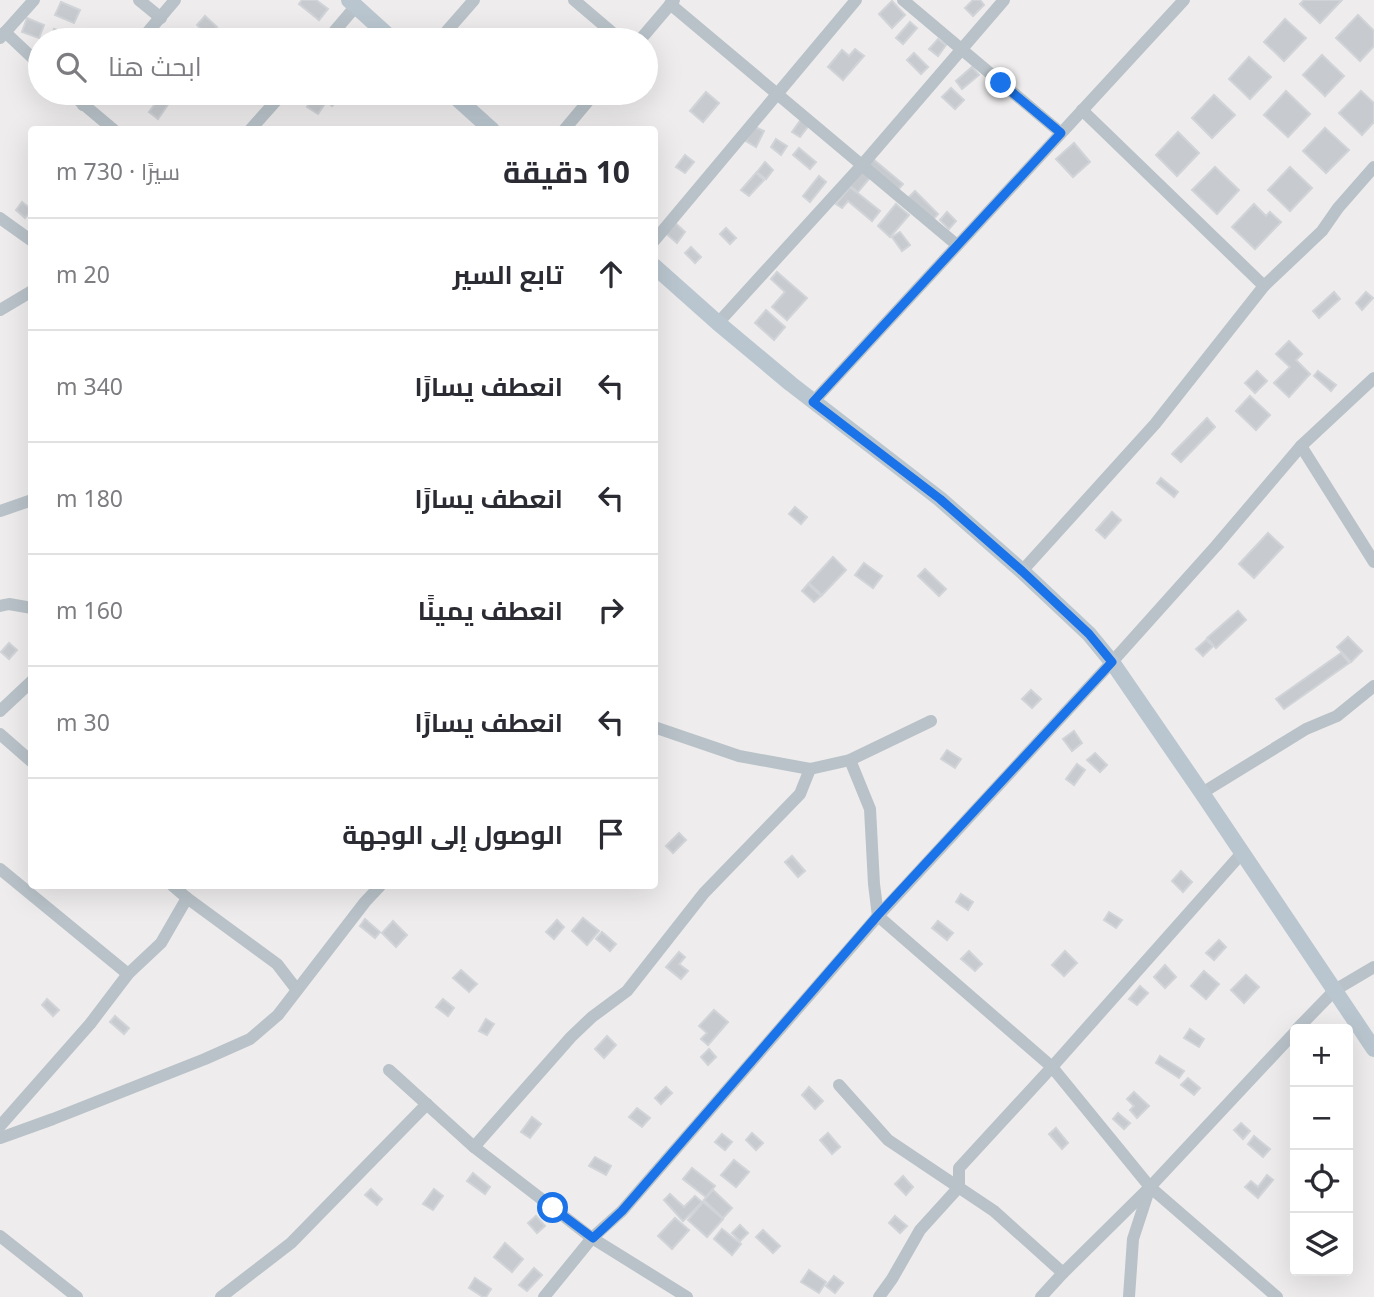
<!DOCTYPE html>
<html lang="ar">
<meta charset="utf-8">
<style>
body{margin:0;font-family:"Noto Sans",Cairo,sans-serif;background:#f7f7f7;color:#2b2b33;direction:rtl}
.controls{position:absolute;right:21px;bottom:21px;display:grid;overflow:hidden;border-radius:7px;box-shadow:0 7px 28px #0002}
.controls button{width:63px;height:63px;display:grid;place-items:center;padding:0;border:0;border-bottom:2px solid #e1e1e2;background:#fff;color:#2b2b33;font:35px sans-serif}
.stop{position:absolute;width:21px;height:21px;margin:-16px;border:5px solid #1a73e8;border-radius:50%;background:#fff}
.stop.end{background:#1a73e8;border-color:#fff;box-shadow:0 2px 7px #0008}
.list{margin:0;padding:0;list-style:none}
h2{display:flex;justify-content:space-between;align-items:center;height:91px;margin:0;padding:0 28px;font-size:30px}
h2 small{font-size:23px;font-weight:400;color:#7c7c81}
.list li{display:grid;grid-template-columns:46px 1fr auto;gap:21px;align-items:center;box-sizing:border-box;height:112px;padding:0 28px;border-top:2px solid #e1e1e2}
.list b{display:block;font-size:26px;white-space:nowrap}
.list em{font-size:23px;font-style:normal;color:#7c7c81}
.icon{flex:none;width:38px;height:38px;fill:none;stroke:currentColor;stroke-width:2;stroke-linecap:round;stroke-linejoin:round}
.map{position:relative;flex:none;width:1374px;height:1297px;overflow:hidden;direction:ltr}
.search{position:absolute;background:#fff;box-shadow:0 7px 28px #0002;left:28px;top:28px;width:630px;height:77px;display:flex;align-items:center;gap:18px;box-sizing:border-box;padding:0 24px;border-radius:38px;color:#7c7c81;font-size:26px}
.panel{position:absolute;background:#fff;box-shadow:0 7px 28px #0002;left:28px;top:126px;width:630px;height:763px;border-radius:7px;direction:rtl}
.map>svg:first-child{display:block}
.building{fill:#c7cace;stroke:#d0d3d7;stroke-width:2}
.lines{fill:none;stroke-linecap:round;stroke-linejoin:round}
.street{stroke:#b8c2c8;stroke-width:12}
.secondary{stroke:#bac6cf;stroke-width:16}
.route{stroke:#1a73e8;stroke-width:9}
</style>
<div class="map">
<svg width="1374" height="1297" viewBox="0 0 1374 1297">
<rect width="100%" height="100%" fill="#eeecec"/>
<g class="building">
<polygon points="302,0 316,0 328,9 319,20 299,4"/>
<polygon points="973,0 980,0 984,5 973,16 965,8"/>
<polygon points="1304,0 1342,0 1320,23 1300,4"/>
<polygon points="892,1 905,15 892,28 879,14"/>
<polygon points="61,2 80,10 74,23 55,15"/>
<polygon points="1358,15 1374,31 1374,46 1360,61 1336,38"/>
<polygon points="205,16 217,27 208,36 197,25"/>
<polygon points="27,18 44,25 39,38 22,32"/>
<polygon points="1285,19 1306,38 1284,61 1264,42"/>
<polygon points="910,22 917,28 903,44 896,38"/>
<polygon points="54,29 69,34 67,40 51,40"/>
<polygon points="938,39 946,45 938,56 929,49"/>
<polygon points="855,49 864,56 843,80 828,67 842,50 849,56"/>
<polygon points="914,53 928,67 921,74 907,60"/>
<polygon points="1322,55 1344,76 1325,96 1303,75"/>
<polygon points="1249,57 1271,77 1250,99 1229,79"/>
<polygon points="972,67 979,75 962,89 956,81"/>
<polygon points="951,88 964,100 955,109 942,97"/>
<polygon points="1286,91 1310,114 1288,137 1264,115"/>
<polygon points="1361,91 1374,103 1374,122 1362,135 1339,113"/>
<polygon points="706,92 719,103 703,122 690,111"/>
<polygon points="318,93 343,93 344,94 332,106"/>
<polygon points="1214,95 1235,115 1212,138 1192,118"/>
<polygon points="160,97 169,103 158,119 149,112"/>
<polygon points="312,98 324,105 318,114 307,107"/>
<polygon points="802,118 810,124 800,137 792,132"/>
<polygon points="753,126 764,131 756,147 746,141"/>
<polygon points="1325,128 1349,150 1326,173 1303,151"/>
<polygon points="1178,132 1199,153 1177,176 1156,155"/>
<polygon points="776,139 787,146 781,155 771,147"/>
<polygon points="1074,143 1090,162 1073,177 1056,159"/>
<polygon points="799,148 816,162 810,169 793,155"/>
<polygon points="685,155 694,162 685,173 676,167"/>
<polygon points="873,159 903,184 895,193 873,174 858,192 850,186"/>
<polygon points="765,162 773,170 766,179 757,172"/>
<polygon points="1215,167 1239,190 1217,214 1192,190"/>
<polygon points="1290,167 1312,188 1290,211 1268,190"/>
<polygon points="756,173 764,180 749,196 741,190"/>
<polygon points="819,176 826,182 810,202 803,196"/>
<polygon points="850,187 880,211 872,221 848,201 842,208 836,204"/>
<polygon points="915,191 938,214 930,223 907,199"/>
<polygon points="22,202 32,210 25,218 16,210"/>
<polygon points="896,204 909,215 890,237 878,226"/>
<polygon points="1254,204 1266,216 1270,212 1281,222 1255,249 1232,227"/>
<polygon points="947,212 956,221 949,229 940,220"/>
<polygon points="672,220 685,232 677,243 663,231"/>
<polygon points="726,228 736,238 730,244 720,234"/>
<polygon points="900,232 910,245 902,251 892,237"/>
<polygon points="691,247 701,257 695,263 685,253"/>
<polygon points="777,272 807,298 787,320 772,307 785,292 771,279"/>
<polygon points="1334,292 1340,299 1319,318 1313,311"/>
<polygon points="1366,292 1373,298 1362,310 1356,303"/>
<polygon points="766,310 785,327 774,340 755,323"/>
<polygon points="1289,341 1302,354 1296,360 1310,374 1289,397 1274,383 1290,367 1276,354"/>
<polygon points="1257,371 1267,381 1255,393 1245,383"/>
<polygon points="1318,371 1336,385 1331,391 1314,376"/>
<polygon points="1250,396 1270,415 1256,430 1236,411"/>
<polygon points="1207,418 1215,427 1181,462 1172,454"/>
<polygon points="1161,478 1178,492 1174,497 1157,483"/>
<polygon points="795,507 807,517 801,524 789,514"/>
<polygon points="1112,512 1121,520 1105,538 1096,530"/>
<polygon points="1268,533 1283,547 1254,578 1239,564"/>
<polygon points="833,557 846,570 822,595 809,583"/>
<polygon points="864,563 882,576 873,588 855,575"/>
<polygon points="925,569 946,589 939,596 918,576"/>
<polygon points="808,584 821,596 814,602 802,591"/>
<polygon points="1238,611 1246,620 1216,648 1207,638"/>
<polygon points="1348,637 1362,651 1351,662 1337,647"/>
<polygon points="1206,640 1213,646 1203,656 1196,649"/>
<polygon points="9,643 17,650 9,659 1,652"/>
<polygon points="1341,653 1349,663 1284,709 1276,699"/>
<polygon points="1031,690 1041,699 1032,708 1022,699"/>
<polygon points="1074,731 1082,743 1072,751 1063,739"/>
<polygon points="947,750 961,759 955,768 941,759"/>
<polygon points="1095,753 1107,765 1100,772 1087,760"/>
<polygon points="1077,764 1085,770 1074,785 1066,779"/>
<polygon points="679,833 686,840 673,853 666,846"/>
<polygon points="792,856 805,871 798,877 785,862"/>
<polygon points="1181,871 1192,882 1183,892 1172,881"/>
<polygon points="961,894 973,902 968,910 956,902"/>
<polygon points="1109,912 1122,920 1116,928 1104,920"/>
<polygon points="583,918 599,931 587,945 572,931"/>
<polygon points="365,919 380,932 375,938 360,926"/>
<polygon points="557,920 564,927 554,939 546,932"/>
<polygon points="393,921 407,935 396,947 382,933"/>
<polygon points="938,921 953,933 947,940 932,928"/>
<polygon points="602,932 616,944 610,951 596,939"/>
<polygon points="1219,940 1226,947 1214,960 1206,953"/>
<polygon points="969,951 982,964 975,971 961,959"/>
<polygon points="1065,951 1077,963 1064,976 1052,965"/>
<polygon points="679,952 685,957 679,964 688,971 681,979 666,967"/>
<polygon points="1165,965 1176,977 1165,988 1154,977"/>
<polygon points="461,970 477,984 469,992 453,978"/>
<polygon points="1204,971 1219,984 1206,999 1191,986"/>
<polygon points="1246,975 1259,987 1244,1003 1231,990"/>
<polygon points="1140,986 1148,993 1137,1005 1129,999"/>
<polygon points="47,999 59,1010 53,1016 42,1005"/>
<polygon points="443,999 454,1008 448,1016 436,1007"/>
<polygon points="714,1010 728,1022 708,1045 701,1039 707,1033 699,1026"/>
<polygon points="115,1016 129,1028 124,1034 110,1022"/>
<polygon points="486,1019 494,1024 487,1035 479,1031"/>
<polygon points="1190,1029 1204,1039 1199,1047 1184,1038"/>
<polygon points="607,1036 616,1045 604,1058 595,1049"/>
<polygon points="709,1049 716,1057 708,1065 701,1057"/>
<polygon points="1160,1056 1184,1071 1179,1078 1156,1063"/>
<polygon points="1188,1078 1200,1088 1194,1095 1181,1085"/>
<polygon points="666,1087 672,1093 661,1104 655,1098"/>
<polygon points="809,1087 823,1101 815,1109 802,1095"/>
<polygon points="1134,1092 1149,1106 1137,1118 1130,1110 1134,1106 1127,1099"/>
<polygon points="637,1108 650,1118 642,1127 629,1117"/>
<polygon points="1118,1113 1130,1123 1124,1129 1113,1119"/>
<polygon points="532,1117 541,1124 530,1138 521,1132"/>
<polygon points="1241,1123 1250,1131 1243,1139 1234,1130"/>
<polygon points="1056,1128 1068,1143 1062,1149 1049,1134"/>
<polygon points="752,1133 763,1143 756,1150 746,1140"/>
<polygon points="828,1133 840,1147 832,1154 820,1140"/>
<polygon points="722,1134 732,1142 725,1150 715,1142"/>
<polygon points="1254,1136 1270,1149 1263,1157 1248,1144"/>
<polygon points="595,1157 611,1166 606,1175 589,1166"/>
<polygon points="734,1160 749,1172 736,1187 721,1175"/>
<polygon points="692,1168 715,1186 706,1197 683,1179"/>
<polygon points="473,1173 490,1187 485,1194 467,1181"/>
<polygon points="1267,1175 1273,1180 1258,1198 1245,1187 1251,1181 1258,1187"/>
<polygon points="903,1176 913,1187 906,1195 895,1184"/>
<polygon points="371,1189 382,1199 377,1205 365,1195"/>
<polygon points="434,1189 443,1196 433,1210 423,1204"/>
<polygon points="713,1190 732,1208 723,1218 704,1200"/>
<polygon points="670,1194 684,1207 695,1196 702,1202 683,1221 664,1200"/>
<polygon points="703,1202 723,1219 707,1237 688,1220"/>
<polygon points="536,1216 545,1226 537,1233 528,1223"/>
<polygon points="895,1216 907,1226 900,1233 889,1223"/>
<polygon points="675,1218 689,1230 672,1249 658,1236"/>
<polygon points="740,1225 748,1233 740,1241 732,1233"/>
<polygon points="722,1229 741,1244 732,1255 714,1239"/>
<polygon points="763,1230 780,1246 773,1253 756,1237"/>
<polygon points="505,1243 523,1259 512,1272 494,1257"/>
<polygon points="534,1268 542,1275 527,1291 519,1285"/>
<polygon points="809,1270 826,1282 819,1293 801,1282"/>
<polygon points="834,1276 843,1283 835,1293 826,1286"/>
<polygon points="475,1278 491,1289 486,1297 483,1297 469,1288"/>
</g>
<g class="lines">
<g class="street">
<polyline points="139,0 161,18"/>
<polyline points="574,0 621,40"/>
<polyline points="903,0 1061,133"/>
<polyline points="670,4 957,245"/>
<polyline points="5,32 40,65"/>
<polyline points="0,38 34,0"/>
<polyline points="141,40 175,0"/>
<polyline points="327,40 356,6"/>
<polyline points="439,40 474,0"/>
<polyline points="640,40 674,0"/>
<polyline points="70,93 114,130"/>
<polyline points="83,105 94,93"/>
<polyline points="1082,110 1264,286"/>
<polyline points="250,130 283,93"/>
<polyline points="564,130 595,93"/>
<polyline points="0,218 32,241"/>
<polyline points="654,241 856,0"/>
<polyline points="0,310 32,291"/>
<polyline points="718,323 862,165 1004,0"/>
<polyline points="813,402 1184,0"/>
<polyline points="1301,446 1374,562"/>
<polyline points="0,511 32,500"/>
<polyline points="1022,571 1155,424 1264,286 1322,231 1338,208 1374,167"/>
<polyline points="0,606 9,604 32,608"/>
<polyline points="0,711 32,681"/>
<polyline points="654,727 739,756 810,769 850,760 931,721"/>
<polyline points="0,734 32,762"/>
<polyline points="850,760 870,809 874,884 878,916 1052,1067 1150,1187 1277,1297"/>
<polyline points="1202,793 1306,729 1337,716 1374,686"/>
<polyline points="0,869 128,974"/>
<polyline points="173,886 187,898 277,964 297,990"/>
<polyline points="1297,1029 1335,990 1374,967"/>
<polyline points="389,1070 474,1147 592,1238 687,1297"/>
<polyline points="839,1085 888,1140 994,1211 1063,1273"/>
<polyline points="0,1126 90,1024 128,974 161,943 187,898"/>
<polyline points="0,1138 53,1119 205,1059 250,1039 278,1015 365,902 380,886"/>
<polyline points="474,1147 571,1037 592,1017 627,991 704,893 800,794 810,769"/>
<polyline points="0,1236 77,1297"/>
<polyline points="221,1297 291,1243 427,1104"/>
<polyline points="544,1297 592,1238 622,1211 878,916 1112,662 1216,546 1301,446 1374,378"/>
<polyline points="879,1297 892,1279 920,1230 959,1187 959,1168 1052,1067 1242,853"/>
<polyline points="1041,1297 1063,1273 1150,1187 1295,1032"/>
<polyline points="1129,1297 1133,1239 1149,1190"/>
</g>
<g class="secondary">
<polyline points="349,0 393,40"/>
<polyline points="451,93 492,130"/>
<polyline points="654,266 718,323 791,384 940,499 1022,571 1089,634 1112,662 1202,793 1374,1049"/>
</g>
</g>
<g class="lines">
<polyline class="route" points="553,1208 593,1238 622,1211 878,915 1112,662 1089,634 1022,571 940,499 813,402 1061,133 1001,83"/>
</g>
</svg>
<div class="controls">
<button>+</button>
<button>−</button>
<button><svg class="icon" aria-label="locate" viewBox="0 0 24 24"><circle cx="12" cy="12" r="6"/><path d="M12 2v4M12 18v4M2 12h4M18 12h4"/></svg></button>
<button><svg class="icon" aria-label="layers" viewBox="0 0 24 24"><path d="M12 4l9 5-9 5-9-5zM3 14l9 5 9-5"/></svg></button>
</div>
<div class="stop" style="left:553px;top:1208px"></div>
<div class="stop end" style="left:1001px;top:83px"></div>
<div class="search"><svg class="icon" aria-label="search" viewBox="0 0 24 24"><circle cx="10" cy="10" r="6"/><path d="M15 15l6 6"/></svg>ابحث هنا</div>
<section class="panel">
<h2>10 دقيقة<small>سيرًا · 730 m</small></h2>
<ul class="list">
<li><svg class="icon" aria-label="ahead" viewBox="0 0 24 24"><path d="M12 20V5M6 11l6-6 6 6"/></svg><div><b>تابع السير</b></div><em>20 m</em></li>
<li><svg class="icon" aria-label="left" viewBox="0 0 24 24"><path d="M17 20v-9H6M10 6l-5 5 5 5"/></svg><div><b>انعطف يسارًا</b></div><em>340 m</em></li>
<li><svg class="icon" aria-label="left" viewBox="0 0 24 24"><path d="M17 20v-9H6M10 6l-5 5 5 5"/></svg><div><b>انعطف يسارًا</b></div><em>180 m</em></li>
<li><svg class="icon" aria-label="right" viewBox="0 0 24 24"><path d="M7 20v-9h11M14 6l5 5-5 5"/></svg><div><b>انعطف يمينًا</b></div><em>160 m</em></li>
<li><svg class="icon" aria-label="left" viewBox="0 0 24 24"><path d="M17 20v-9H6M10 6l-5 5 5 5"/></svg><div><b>انعطف يسارًا</b></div><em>30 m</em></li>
<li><svg class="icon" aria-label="arrive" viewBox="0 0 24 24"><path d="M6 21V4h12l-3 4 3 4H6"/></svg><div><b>الوصول إلى الوجهة</b></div></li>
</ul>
</section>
</div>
